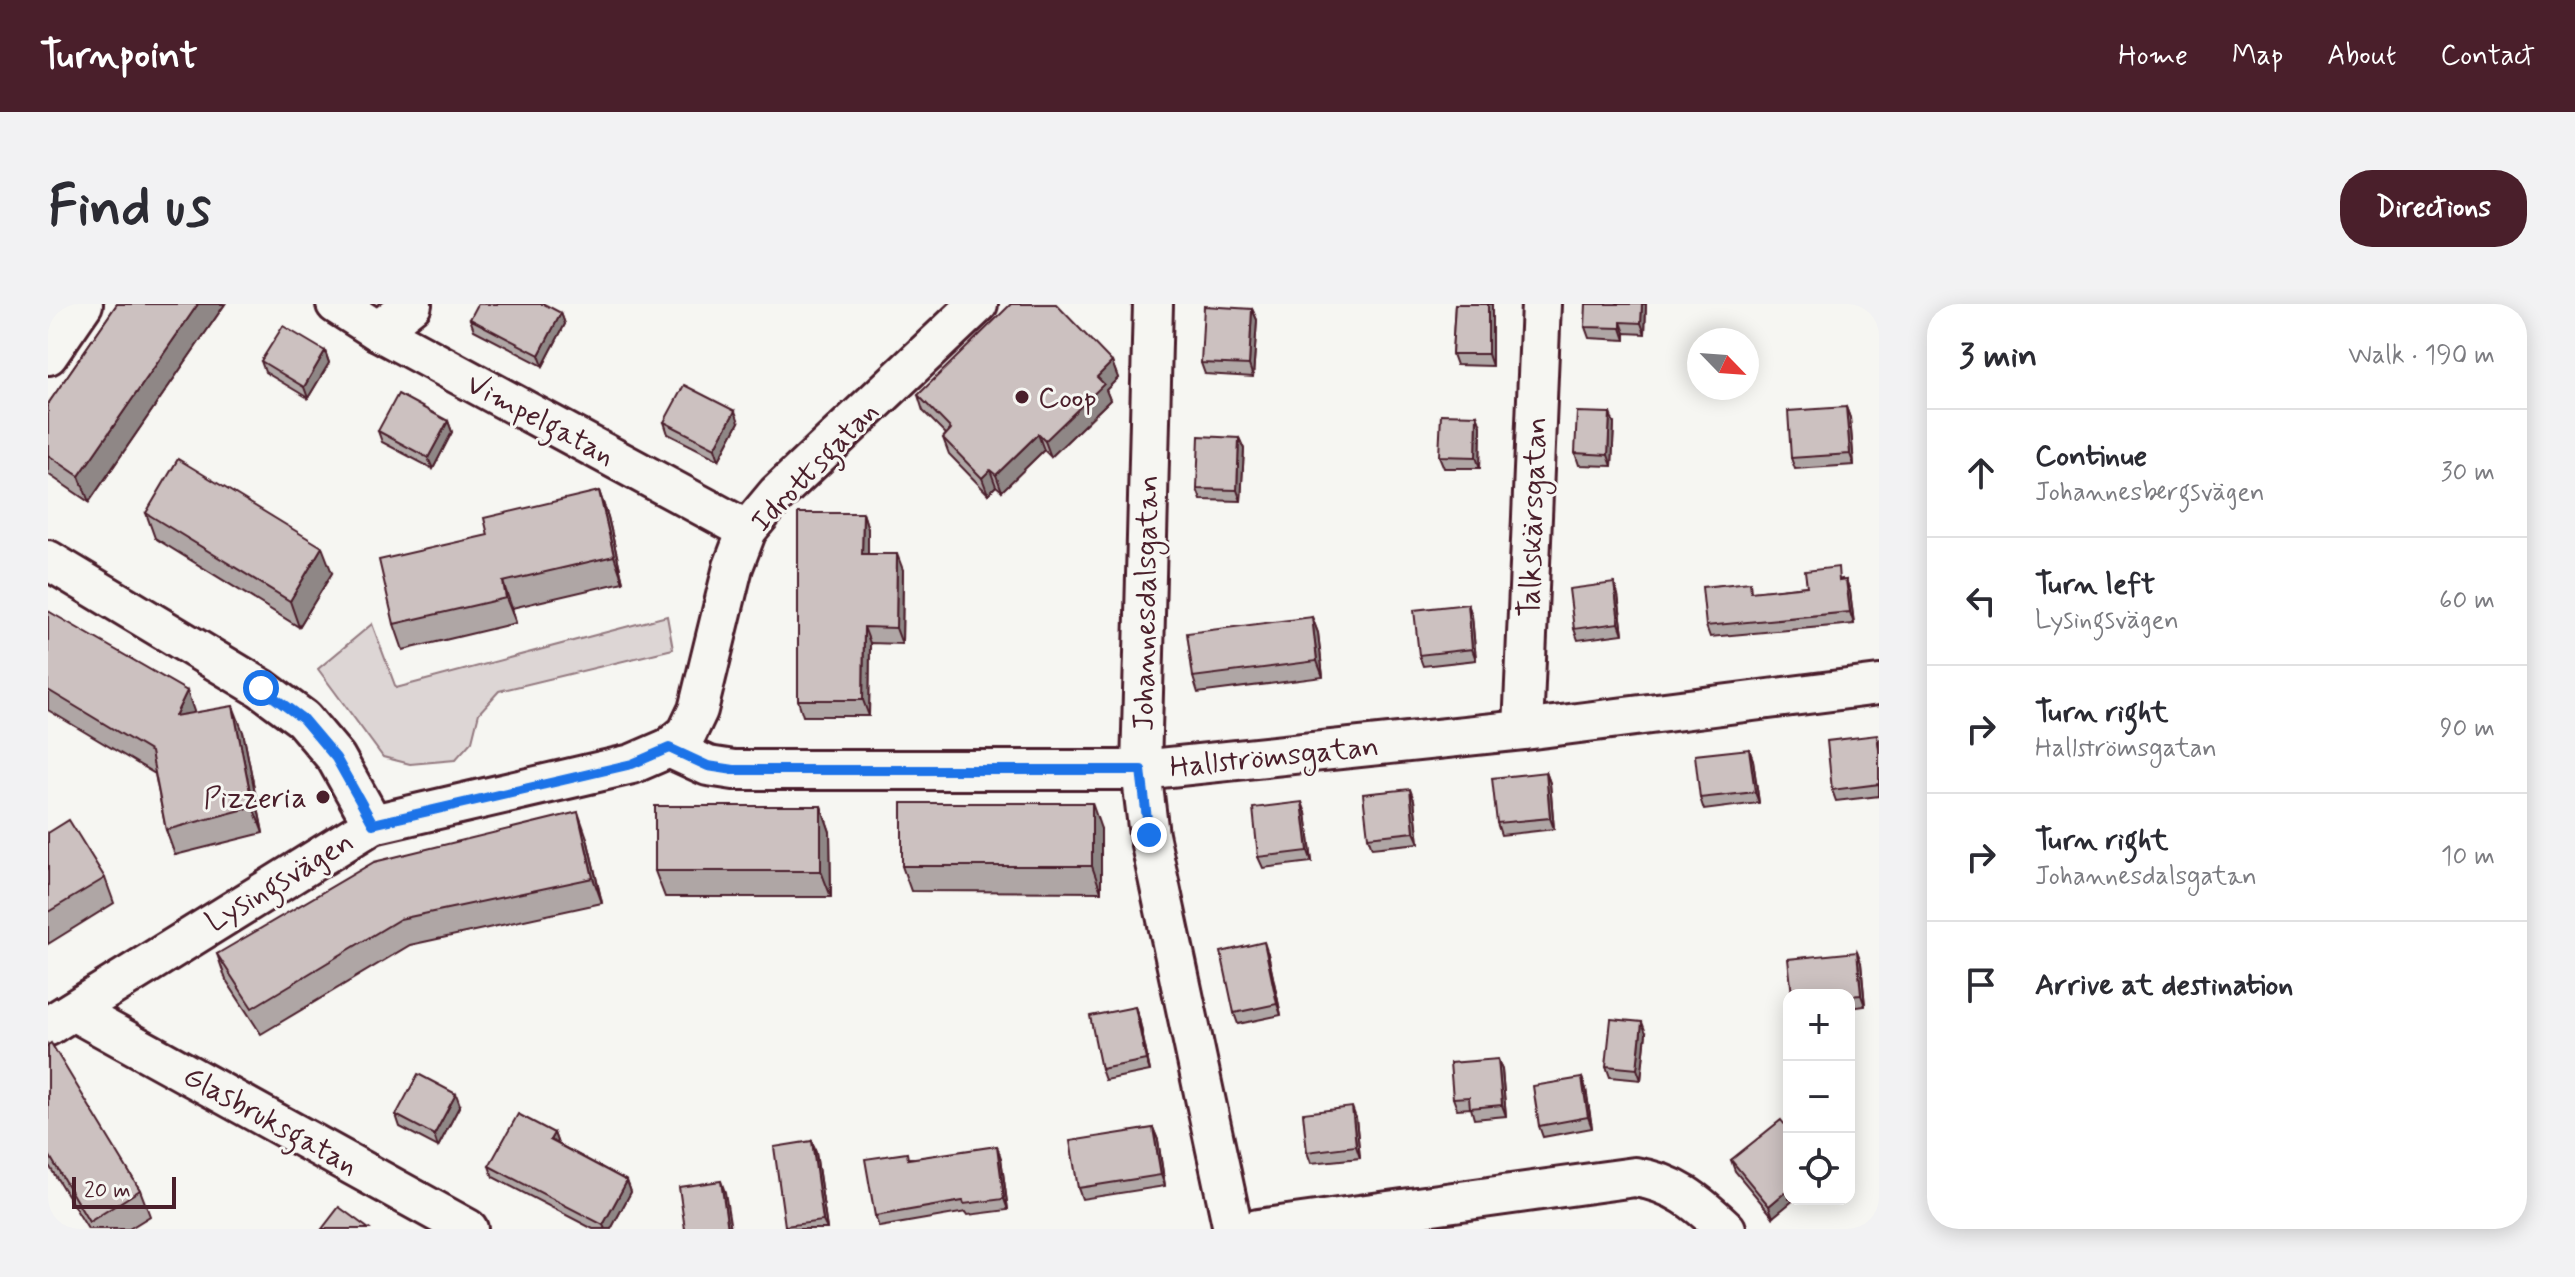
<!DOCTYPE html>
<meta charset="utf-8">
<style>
body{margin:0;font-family:Mynerve,sans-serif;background:#f2f2f3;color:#2b2b33}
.controls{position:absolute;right:24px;bottom:24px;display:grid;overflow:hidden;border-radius:16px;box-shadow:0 4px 20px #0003}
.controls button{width:72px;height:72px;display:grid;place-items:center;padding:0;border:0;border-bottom:2px solid #e1e1e2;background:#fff;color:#2b2b33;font:40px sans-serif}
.compass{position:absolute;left:1639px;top:24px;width:72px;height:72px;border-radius:50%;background:#fff;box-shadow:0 4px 20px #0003;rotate:115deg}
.scale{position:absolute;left:24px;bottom:20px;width:104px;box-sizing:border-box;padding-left:8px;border:4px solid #4a1f2b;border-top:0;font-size:22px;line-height:28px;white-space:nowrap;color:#4a1f2b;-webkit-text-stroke:6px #f6f6f2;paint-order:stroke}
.stop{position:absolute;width:24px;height:24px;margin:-18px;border:6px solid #1a73e8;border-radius:50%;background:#fff}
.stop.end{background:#1a73e8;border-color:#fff;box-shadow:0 2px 8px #0008}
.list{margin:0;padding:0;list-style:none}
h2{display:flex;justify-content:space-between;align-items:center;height:104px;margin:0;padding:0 32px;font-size:34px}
h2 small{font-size:26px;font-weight:400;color:#7c7c81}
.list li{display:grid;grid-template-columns:52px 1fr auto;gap:24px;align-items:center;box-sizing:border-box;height:128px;padding:0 32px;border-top:2px solid #e1e1e2}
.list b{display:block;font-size:30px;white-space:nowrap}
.list p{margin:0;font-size:26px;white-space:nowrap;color:#7c7c81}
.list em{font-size:26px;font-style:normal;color:#7c7c81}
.icon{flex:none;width:44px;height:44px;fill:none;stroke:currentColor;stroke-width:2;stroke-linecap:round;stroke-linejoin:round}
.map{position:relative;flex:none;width:1831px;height:925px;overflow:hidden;border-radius:32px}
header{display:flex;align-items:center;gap:48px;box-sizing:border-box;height:112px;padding:0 40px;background:#4a1f2b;color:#fff}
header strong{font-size:38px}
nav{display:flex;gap:44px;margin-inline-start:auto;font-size:28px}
.intro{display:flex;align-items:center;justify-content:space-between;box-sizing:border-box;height:192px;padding:0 48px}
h1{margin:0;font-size:56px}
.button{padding:20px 36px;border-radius:32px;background:#4a1f2b;color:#fff;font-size:28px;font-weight:700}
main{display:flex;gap:48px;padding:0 48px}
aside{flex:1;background:#fff;border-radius:32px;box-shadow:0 4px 20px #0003}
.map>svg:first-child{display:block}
.park{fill:#ddd6d5;stroke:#947a80;stroke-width:2}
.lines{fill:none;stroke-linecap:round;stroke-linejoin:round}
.minor-casing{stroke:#4a1f2b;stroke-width:44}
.minor{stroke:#f6f6f2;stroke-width:38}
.wall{fill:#afa6a5;stroke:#4a1f2b;stroke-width:2}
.shaded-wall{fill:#8f8786;stroke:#4a1f2b;stroke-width:2}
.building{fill:#ccc1c0;stroke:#4a1f2b;stroke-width:2}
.route{stroke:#1a73e8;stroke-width:10}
.poi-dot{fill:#4a1f2b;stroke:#f6f6f2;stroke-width:3}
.labels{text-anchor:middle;stroke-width:6;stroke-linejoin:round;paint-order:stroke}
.poi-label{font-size:30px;fill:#4a1f2b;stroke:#f6f6f2;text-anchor:start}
.street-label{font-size:30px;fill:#4a1f2b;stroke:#f6f6f2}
</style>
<header>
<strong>Turnpoint</strong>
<nav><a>Home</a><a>Map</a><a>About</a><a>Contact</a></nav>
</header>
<div class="intro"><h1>Find us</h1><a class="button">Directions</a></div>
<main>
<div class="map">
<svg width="1831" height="925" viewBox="0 0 1831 925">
<rect width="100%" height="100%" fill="#f6f6f2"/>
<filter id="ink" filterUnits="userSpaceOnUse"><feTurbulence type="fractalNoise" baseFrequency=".0125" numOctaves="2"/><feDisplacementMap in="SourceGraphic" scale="16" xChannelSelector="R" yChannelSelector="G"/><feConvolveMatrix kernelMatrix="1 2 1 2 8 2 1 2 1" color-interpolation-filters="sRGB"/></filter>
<g filter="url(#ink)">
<polygon class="park" points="619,312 625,345 451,387 431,409 424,437 407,456 362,460 335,453 270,365 324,320 348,384"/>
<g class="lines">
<defs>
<g id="minor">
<polyline points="288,0 330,27 699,226"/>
<polyline points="1105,0 1093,466 1101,531 1185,925"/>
<polyline points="330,27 364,0"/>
<polyline points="0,51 35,0"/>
<polyline points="0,256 213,384 255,415 288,454 325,520"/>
<polyline points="1475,426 1493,0"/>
<polyline points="621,444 660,462 686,466 1093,466 1475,426 1831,381"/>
<polyline points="25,707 420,925"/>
<polyline points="0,722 325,520 584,460 621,444 639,429 650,406 685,263 699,226 729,190 930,0"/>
<path d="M1210,925L1587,873C1627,879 1649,898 1678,925"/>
</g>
</defs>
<use href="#minor" class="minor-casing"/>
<use href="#minor" class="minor"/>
</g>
<g class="wall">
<polygon points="69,0 177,0 41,198 0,170 0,100"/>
<polygon points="1407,0 1444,0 1444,62 1408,61 1404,50"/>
<polygon points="1598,0 1597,30 1577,29 1577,36 1541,34 1537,23"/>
<polygon points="1204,5 1209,16 1205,73 1157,70 1153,59"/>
<polygon points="513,9 517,20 495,62 426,26 422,15"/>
<polygon points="277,47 281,59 260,94 217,68 213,57"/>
<polygon points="1064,58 1070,74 1058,86 1062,96 1003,153 996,146 954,187 948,182 940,190 901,150 895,134 898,130 875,107 870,91"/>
<polygon points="1798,103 1802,114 1806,161 1747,165 1743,154"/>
<polygon points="1429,111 1433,122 1432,164 1396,164 1391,152"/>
<polygon points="400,117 404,128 385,165 334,138 330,127"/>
<polygon points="616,118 691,118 671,156 620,130"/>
<polygon points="1566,120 1564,162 1531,161 1527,149"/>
<polygon points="1191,134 1196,145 1193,197 1153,196 1149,185"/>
<polygon points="551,187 560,213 575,278 464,304 468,319 355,346 346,320 440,231"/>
<polygon points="98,209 284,269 251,323 107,234"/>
<polygon points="815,209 820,225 820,250 855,266 854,340 822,339 821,412 755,412 750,396"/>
<polygon points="1794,275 1794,277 1798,276 1802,287 1806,320 1662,333 1658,322 1706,288 1759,282"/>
<polygon points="1566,279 1570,291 1575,330 1530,336 1526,325"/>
<polygon points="1420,300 1424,312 1428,356 1375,362 1371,351"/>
<polygon points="0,307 147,409 195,428 215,529 127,551 118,526 107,470 0,406"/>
<polygon points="1264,313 1270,329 1275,373 1150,389 1145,373"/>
<polygon points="1831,436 1831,492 1788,497 1784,486"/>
<polygon points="1701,445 1705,456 1711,499 1656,506 1652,494"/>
<polygon points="1498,468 1502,479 1506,525 1453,531 1449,519"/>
<polygon points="1366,496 1371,539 1324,544 1320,533"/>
<polygon points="773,502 782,528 783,593 617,593 607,567"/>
<polygon points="1258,509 1264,558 1215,564 1210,553"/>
<polygon points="1053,525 1053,588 863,587 854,562"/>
<polygon points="0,529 57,574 66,599 0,640"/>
<polygon points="539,534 554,599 362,641 213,730 178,676 169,650"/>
<polygon points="1809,648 1813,659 1817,702 1801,704 1801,691"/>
<polygon points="1220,650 1233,711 1190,720 1186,709"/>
<polygon points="1087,703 1091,714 1102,767 1057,776 1053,765"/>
<polygon points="1598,729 1593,776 1562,773 1558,762"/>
<polygon points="0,741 92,886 102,912 81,925 40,925 0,860"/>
<polygon points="1454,766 1458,812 1426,815 1423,804 1409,805 1405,794"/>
<polygon points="1534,774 1538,785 1544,824 1495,833 1491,822"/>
<polygon points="412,801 390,843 352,823 348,811"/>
<polygon points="1308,814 1312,854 1263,859 1259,848"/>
<polygon points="1105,824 1110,836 1117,882 1034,895 1030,884"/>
<polygon points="1741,826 1725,913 1687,867 1683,856"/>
<polygon points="506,829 510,840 579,877 583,888 563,925 545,925 445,873 441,862"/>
<polygon points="764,837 768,849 779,925 738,925 737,922"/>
<polygon points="861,854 953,854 960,906 920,911 918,908 831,923 827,912"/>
</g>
<g class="shaded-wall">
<polygon points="150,0 177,0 41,198 31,172"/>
<polygon points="1440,0 1444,0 1444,62 1440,50"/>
<polygon points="1594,0 1598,0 1597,30 1593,19"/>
<polygon points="1204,5 1209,16 1205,73 1201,61"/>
<polygon points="513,9 517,20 495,62 491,51"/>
<polygon points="1573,18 1577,29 1577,36 1573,24"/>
<polygon points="277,47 281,59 260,94 256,83"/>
<polygon points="1064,58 1070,74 1058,86 1062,96 1003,153 997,137 1049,73"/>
<polygon points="1798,103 1802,114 1806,161 1802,150"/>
<polygon points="687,107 691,118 671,156 667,144"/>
<polygon points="1562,109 1566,120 1564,162 1560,151"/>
<polygon points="1429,111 1433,122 1432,164 1428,153"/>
<polygon points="400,117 404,128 385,165 380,154"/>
<polygon points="990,130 996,146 954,187 948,171"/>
<polygon points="1191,134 1196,145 1193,197 1189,186"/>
<polygon points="942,166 948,182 940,190 934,174"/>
<polygon points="551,187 560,213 575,278 566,252"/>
<polygon points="815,209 820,225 820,266 814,250"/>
<polygon points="274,243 284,269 251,323 242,297"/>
<polygon points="849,250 855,266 854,340 848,324"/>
<polygon points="1798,276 1802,287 1806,320 1802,308"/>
<polygon points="455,278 464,304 468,319 458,294"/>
<polygon points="1566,279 1570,291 1575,330 1571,319"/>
<polygon points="1420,300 1424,312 1428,356 1424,345"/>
<polygon points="1264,313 1270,329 1275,373 1269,357"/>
<polygon points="816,323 822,339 821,412 815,396"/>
<polygon points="139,387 148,413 127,412"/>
<polygon points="185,402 195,428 215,529 205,503"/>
<polygon points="1701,445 1705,456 1711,499 1707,488"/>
<polygon points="1498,468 1502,479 1506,525 1502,514"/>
<polygon points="1362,485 1366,496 1371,539 1366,528"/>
<polygon points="1254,498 1258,509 1264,558 1260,547"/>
<polygon points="1044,499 1053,525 1053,588 1044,562"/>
<polygon points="773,502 782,528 783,593 773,567"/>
<polygon points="530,508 539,534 554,599 545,574"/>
<polygon points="1216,638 1220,650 1233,711 1229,700"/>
<polygon points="1809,648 1813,659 1817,702 1813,691"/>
<polygon points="1087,703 1091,714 1102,767 1098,756"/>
<polygon points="1594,718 1598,729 1593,776 1589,765"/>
<polygon points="1450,755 1454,766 1458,812 1454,801"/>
<polygon points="1534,774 1538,785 1544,824 1540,813"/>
<polygon points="408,790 412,801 390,843 386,831"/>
<polygon points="1304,803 1308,814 1312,854 1308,842"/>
<polygon points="1105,824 1110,836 1117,882 1113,871"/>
<polygon points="506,829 510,840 502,836"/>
<polygon points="764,837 768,849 779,925 775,917"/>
<polygon points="949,842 953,854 960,906 956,895"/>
<polygon points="579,877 583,888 563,925 557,925 555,921"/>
<polygon points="673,877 677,888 683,925 680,925"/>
<polygon points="1741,885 1741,895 1747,895 1725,913 1721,902"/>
</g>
<g class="building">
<polygon points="69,0 150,0 31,172 0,151 0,100"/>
<polygon points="430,0 496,0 513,9 491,51 422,15"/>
<polygon points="963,0 1008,0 1064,58 1049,73 1056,80 997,137 990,130 948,171 942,166 934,174 895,134 903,125 870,91"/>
<polygon points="1407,0 1440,0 1440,50 1404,50"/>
<polygon points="1538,0 1594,0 1593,19 1573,18 1573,24 1537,23"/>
<polygon points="1156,2 1204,5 1201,61 1153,59"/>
<polygon points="235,22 277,47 256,83 213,57"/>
<polygon points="636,81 687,107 667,144 616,118"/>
<polygon points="350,90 400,117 380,154 330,127"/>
<polygon points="1798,103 1802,150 1743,154 1740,107"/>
<polygon points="1529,108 1562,109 1560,151 1527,149"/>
<polygon points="1393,110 1429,111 1428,153 1391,152"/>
<polygon points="1151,132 1191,134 1189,186 1149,185"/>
<polygon points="130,155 274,243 242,297 98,209"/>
<polygon points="551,187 566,252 455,278 458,294 346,320 331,256 440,231 436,214"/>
<polygon points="750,209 815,209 814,250 849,250 848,324 816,323 815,396 750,396"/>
<polygon points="1790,263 1791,277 1798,276 1802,308 1658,322 1654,283 1702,278 1703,288 1759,282 1757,267"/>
<polygon points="1566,279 1571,319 1526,325 1521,285"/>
<polygon points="1420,300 1424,345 1371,351 1366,306"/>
<polygon points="0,307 139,387 127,412 185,402 205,503 118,526 103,448 0,386"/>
<polygon points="1264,313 1269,357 1145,373 1139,329"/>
<polygon points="1829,431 1831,446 1831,480 1784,486 1779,437"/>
<polygon points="1701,445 1707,488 1652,494 1647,451"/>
<polygon points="1498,468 1502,514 1449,519 1444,474"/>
<polygon points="1362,485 1366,528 1320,533 1315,490"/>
<polygon points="1254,498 1260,547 1210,553 1205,504"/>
<rect x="854" y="499" width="190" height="63"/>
<rect x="607" y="502" width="166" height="65"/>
<polygon points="530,508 545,574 352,615 204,704 169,650 326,558"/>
<polygon points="21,516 57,574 0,608 0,529"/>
<polygon points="1216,638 1229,700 1186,709 1173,648"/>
<polygon points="1809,648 1813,691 1801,692 1801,691 1744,691 1740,655"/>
<polygon points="1087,703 1098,756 1053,765 1042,712"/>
<polygon points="1563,715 1594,718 1589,765 1558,762"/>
<polygon points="3,739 92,886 41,918 0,849 0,741"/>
<polygon points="1450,755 1454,801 1422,804 1421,793 1405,794 1402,759"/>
<polygon points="370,770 408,790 386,831 348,811"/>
<polygon points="1534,774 1540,813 1491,822 1485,782"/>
<polygon points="1304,803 1308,842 1259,848 1255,809"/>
<polygon points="470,810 506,829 502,836 579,877 555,921 441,862"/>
<polygon points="1733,816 1741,826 1741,874 1739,876 1741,879 1741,885 1721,902 1683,856"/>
<polygon points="1105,824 1113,871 1030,884 1022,837"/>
<polygon points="764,837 775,917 737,922 726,843"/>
<polygon points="949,842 956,895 916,900 915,897 827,912 817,855 859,849 860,855"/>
<polygon points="673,877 680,925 637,925 631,883"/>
<polygon points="291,903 321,925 274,925"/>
</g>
</g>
<g class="lines" filter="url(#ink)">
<polyline class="route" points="213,384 255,415 288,454 325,520 584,460 621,444 660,462 686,466 1093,466 1101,531"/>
</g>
<g class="poi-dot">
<circle cx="974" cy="93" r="8"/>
<circle cx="275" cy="493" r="8"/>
</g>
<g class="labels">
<g class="poi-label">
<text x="990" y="103">Coop</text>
<text x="259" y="503" text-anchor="end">Pizzeria</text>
</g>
<g class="street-label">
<text transform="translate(493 115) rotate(28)" y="10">Vimpelgatan</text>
<text transform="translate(766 162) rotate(-46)" y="10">Idrottsgatan</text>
<text transform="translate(1484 213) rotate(-88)" y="10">Talkskärsgatan</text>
<text transform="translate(1097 299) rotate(-89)" y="10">Johannesdalsgatan</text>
<text transform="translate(1226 452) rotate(-6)" y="10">Hallströmsgatan</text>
<text transform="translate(231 577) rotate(-31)" y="10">Lysingsvägen</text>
<text transform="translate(223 816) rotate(29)" y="10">Glasbruksgatan</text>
</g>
</g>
</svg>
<div class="controls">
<button>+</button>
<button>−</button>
<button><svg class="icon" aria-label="locate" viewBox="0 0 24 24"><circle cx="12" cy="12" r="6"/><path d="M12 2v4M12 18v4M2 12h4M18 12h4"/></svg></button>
</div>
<svg class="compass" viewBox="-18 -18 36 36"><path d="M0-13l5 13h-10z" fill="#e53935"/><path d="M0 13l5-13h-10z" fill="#7c7c81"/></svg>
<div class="scale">20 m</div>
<div class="stop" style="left:213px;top:384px"></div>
<div class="stop end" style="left:1101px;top:531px"></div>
</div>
<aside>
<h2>3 min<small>Walk · 190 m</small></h2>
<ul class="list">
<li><svg class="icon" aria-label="ahead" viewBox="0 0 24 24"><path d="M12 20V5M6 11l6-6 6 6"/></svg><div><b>Continue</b><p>Johannesbergsvägen</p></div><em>30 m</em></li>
<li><svg class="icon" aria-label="left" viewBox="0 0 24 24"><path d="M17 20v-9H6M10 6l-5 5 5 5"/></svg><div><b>Turn left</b><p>Lysingsvägen</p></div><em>60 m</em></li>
<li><svg class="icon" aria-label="right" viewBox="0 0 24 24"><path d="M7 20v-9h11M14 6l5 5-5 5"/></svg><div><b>Turn right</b><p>Hallströmsgatan</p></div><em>90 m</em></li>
<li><svg class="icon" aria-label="right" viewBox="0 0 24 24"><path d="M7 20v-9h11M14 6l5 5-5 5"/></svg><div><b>Turn right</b><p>Johannesdalsgatan</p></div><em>10 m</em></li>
<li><svg class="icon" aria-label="arrive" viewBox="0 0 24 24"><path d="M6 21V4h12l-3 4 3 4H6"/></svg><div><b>Arrive at destination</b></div></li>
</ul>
</aside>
</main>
